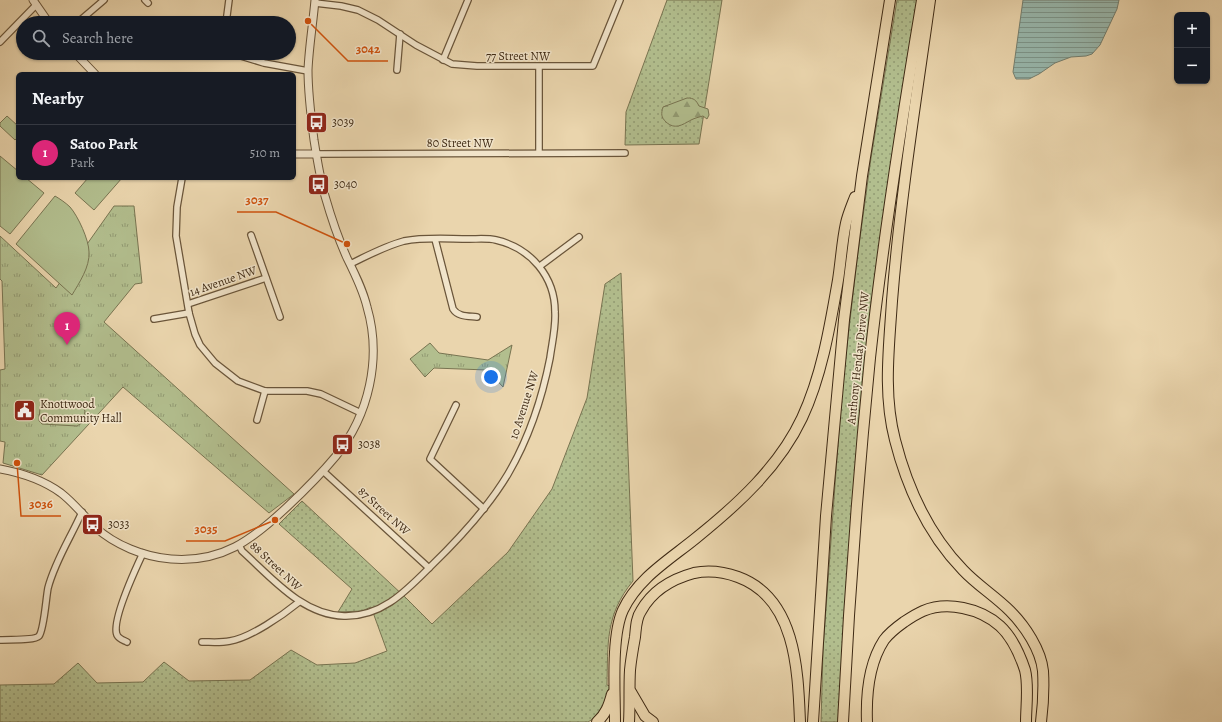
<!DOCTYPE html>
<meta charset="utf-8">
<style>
body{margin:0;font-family:Alegreya,serif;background:#20242c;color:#f1f3f6}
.controls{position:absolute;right:12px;top:12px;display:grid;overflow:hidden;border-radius:6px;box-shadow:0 1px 3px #0004}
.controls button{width:36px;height:36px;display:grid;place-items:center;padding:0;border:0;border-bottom:1px solid #363941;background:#171b24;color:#f1f3f6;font:20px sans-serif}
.you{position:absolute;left:491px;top:377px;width:14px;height:14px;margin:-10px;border:3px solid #fff;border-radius:50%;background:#1a73e8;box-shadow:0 0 0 6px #1a73e833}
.badge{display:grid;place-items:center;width:26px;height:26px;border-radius:50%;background:#db2777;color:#fff;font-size:13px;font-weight:700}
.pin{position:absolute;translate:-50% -33px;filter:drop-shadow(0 1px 2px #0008)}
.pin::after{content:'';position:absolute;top:21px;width:14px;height:12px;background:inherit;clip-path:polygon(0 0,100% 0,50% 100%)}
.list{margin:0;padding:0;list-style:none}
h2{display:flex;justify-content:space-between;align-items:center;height:52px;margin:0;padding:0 16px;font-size:17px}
h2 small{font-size:13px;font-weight:400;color:#9ea1a6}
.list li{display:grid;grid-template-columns:26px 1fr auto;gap:12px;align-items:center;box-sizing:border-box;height:56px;padding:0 16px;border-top:1px solid #363941}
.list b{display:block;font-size:15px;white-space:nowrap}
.list p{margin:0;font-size:13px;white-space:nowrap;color:#9ea1a6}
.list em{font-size:13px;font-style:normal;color:#9ea1a6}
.icon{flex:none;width:22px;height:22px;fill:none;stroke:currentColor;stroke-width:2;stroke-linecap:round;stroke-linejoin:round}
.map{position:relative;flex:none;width:1222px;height:722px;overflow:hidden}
.search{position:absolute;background:#171b24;box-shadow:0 1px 3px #0004;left:16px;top:16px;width:280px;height:44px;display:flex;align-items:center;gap:10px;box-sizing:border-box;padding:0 14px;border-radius:22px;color:#9ea1a6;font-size:15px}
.panel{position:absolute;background:#171b24;box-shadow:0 1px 3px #0004;left:16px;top:72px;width:280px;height:108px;border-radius:6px}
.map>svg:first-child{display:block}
.grass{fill:url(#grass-dots);stroke:#787451}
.forest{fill:url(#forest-firs);stroke:#787451}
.park{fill:url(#park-tufts);stroke:#787451}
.pitch{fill:#b2be8e;stroke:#787451}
.water{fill:url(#water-rules);stroke:#747f70}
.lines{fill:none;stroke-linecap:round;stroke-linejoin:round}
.minor-casing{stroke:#6a553a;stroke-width:8}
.tertiary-casing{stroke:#6a553a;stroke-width:9}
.motorway-casing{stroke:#3f2a14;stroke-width:12}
.minor{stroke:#f1e4ca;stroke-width:5.5}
.tertiary{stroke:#f1e4ca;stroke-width:7}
.motorway{stroke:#ead5ad;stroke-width:10}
.labels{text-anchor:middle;stroke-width:3;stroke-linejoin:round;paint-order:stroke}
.street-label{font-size:12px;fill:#3f2a14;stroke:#f1e4ca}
.poi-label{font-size:12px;fill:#3f2a14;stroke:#f1e4ca;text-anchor:start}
.leader{fill:none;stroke:#cf520d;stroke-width:1.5}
.callout-dot{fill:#cf520d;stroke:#f1e4ca;stroke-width:1.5}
.callout-label{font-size:13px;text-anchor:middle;font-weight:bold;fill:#cf520d;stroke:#f1e4ca;stroke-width:3;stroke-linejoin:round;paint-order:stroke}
</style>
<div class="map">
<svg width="1222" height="722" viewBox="0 0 1222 722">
<defs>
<pattern id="grass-dots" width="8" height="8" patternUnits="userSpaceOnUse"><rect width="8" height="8" fill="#b2be8e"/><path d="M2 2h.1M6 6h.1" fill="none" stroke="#929b73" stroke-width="1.8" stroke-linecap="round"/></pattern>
<pattern id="forest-firs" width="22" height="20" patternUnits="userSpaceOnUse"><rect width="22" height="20" fill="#b2be8e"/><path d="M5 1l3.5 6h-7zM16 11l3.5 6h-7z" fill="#929b73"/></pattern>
<pattern id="park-tufts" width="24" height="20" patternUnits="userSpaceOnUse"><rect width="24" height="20" fill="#b2be8e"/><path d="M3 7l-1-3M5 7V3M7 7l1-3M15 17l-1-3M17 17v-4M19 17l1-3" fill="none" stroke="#929b73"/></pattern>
<pattern id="water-rules" width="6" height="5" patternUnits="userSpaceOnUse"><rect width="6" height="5" fill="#98b8ae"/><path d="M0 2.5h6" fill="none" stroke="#7d968c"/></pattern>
</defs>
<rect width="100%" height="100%" fill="#ead5ad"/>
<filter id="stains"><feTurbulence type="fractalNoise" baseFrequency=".005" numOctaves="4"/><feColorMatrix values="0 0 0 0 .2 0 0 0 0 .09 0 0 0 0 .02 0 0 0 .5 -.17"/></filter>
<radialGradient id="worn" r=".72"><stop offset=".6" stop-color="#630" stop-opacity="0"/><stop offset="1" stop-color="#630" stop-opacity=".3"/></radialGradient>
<g class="grass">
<polygon points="667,0 722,0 699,144 625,145 626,112"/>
<polygon points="897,0 919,0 877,265 839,722 821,722 823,650 842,389 857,260 871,158"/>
<path d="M621,273L633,581C605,615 608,644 607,685L610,686C608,701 603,714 588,722H0V685L54,684L78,663L97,683L143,682L164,662L189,681L250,680L291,650L317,665L355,663L387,651L371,607L362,611L338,612L352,589L279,524L302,501L406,598L432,624L508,552L552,489L587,398L605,284Z"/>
</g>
<path class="forest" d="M687,98C694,98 696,100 699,106L708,109L709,115L707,119L703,116C699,117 695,118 691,120C682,125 675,130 666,122C661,117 661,114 663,107Z"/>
<g class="park">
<polygon points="114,206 134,206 142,283 135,284 104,322 294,494 269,513 123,387 42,475 3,463 5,442 0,441 0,370 5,369 2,281 0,279 0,236 56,288"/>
<polygon points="430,343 439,353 488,360 512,345 503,387 487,370 434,368 425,377 410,359"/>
</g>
<g class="pitch">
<polygon points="7,116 18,126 18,137 15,140 0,126 0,123"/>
<polygon points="0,156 18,171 18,178 26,178 44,193 10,234 0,226"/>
<polygon points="88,178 122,178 94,210 75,193"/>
<path d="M55,196C60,199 66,203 70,207C78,216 89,240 89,252C90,267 79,283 72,295L16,244Z"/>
<polygon points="45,404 82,406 85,411 83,422 77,426 42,424 39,421 40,407"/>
</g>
<polygon class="water" points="1023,0 1119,0 1117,9 1100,45 1092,54 1086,56 1071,57 1055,63 1039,74 1029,79 1016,79 1015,77 1013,72"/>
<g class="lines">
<defs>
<g id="minor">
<polyline points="145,0 148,3"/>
<polyline points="315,3 341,6 358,10 378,20 416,45 452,64 477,66 593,66 620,0"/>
<polyline points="77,23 104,0"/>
<polyline points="226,23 229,0"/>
<polyline points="0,42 36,5"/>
<polyline points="231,53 264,63 308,71"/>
<polyline points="443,60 468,0"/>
<polyline points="539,67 539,153"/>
<polyline points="397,70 400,34"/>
<polyline points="317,154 625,153"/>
<polyline points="182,178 177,207 176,236 189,313 195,334 200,345 215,363 238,381 265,391 307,391 321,394 361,413"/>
<polyline points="251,235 280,317"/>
<path d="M435,239L453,309C458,317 469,316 477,317"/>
<polyline points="540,266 579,237"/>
<polyline points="188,304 266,278"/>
<polyline points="154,319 189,313"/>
<polyline points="456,405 430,459 484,509"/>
<polyline points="257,420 265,391"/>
<polyline points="323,471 429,568"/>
<path d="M239,545L242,551C271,577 302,615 344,616C382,617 406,591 431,566C460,538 487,509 508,474C529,438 542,399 550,358C552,343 556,327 555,312C555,277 531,248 496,240C488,238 478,239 469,239C448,239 425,237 404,241C385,246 367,256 350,264"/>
<path d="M0,640C8,639 34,641 39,636C44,630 46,598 48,588C55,561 71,537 82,512"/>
<path d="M127,642C123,640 119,639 117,635C111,621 136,568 143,553"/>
<path d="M202,642C211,642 221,643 230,641C250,638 283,615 299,602"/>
</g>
<g id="tertiary">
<polyline points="33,0 49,23"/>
<polyline points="75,53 95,74"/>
<polyline points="294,154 317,154"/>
<path d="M0,469C22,473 43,480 61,493C74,503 84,516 95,527C115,545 144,557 171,559C222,563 252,540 287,507C304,491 321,474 336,456C369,415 382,358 367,307C363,290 355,274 347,258C338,238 331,217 325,196C320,178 317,159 314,140C311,117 308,93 308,70C309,47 313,23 315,0"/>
</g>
<g id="motorway">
<path d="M930,0C916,100 900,200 892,301C889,348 883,394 895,440C907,487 929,535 963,570C977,585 995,596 1010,611C1025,626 1041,650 1043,671C1044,688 1043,706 1041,722"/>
<polyline points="631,692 645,716 653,722"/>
<path d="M597,722C606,714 609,705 612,694"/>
<path d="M615,722C615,692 611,636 623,610C638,578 669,560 696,538C737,505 779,467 802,418C822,375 830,326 838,280C841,261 842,241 846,223C848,214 852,205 855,197"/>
<path d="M629,722C630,705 629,687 630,670C631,659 633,648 635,637C636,628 636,618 641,611C652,591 672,579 694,573C709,570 724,572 738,577C796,598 798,671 800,722"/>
<polyline points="813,722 826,516 844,320 862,176 890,0"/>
<path d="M843,722C849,600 858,479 870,358C883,238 902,119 922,0"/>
<path d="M867,722C866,695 869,663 884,640C890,632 897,627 904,622C910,618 916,614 923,611C947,601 980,608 1000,626C1012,637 1020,655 1025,670C1029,685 1026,707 1026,722"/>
</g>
</defs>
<use href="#minor" class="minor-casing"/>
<use href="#tertiary" class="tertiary-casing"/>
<use href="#motorway" class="motorway-casing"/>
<use href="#minor" class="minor"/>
<use href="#tertiary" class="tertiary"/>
<use href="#motorway" class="motorway"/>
</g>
<defs>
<symbol id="bus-square" viewBox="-11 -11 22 22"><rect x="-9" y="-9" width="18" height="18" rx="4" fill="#8f2418" stroke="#f1e4ca"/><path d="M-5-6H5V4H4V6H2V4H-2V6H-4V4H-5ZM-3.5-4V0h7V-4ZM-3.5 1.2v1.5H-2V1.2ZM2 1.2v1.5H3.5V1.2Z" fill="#fff"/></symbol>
<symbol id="civic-square" viewBox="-11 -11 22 22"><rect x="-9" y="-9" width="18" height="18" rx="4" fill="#8f2418" stroke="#f1e4ca"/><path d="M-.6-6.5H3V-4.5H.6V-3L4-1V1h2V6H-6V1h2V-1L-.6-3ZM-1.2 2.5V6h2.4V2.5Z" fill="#fff"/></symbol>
</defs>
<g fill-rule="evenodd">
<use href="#bus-square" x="304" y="110" width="25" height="25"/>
<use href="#bus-square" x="306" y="172" width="25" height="25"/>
<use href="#civic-square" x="12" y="398" width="25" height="25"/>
<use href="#bus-square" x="330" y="432" width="25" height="25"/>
<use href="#bus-square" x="80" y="512" width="25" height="25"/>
</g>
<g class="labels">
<g class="street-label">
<text x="518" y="60">77 Street NW</text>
<text x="460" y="147">80 Street NW</text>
<text transform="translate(223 281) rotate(-19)" y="4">14 Avenue NW</text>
<text transform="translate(858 358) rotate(-84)" y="4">Anthony Henday Drive NW</text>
<text transform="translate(524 405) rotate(-72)" y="4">10 Avenue NW</text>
<text transform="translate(384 511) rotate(42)" y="4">87 Street NW</text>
<text transform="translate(276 566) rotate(43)" y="4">88 Street NW</text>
</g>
<g class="poi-label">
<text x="332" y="126">3039</text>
<text x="334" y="188">3040</text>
<text x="40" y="408">Knottwood<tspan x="40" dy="14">Community Hall</tspan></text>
<text x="358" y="448">3038</text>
<text x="108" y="528">3033</text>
</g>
</g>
<path class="leader" d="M308 21L348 61H388M347 244L276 212H237M17 463L21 516H61M275 520L225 541H186"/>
<g class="callout-dot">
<circle cx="308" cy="21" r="4"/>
<circle cx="347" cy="244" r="4"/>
<circle cx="17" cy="463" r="4"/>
<circle cx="275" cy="520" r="4"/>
</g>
<g class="callout-label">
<text x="368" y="53">3042</text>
<text x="257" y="204">3037</text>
<text x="41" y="508">3036</text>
<text x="206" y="533">3035</text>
</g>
<rect width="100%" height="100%" filter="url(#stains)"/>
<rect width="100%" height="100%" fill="url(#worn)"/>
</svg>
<div class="controls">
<button>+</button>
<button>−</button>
</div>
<div class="you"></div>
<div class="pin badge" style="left:67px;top:345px">1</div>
<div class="search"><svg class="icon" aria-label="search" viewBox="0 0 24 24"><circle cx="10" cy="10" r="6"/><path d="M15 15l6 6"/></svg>Search here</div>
<section class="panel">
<h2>Nearby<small></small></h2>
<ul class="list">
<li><span class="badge">1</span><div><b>Satoo Park</b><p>Park</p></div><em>510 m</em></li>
</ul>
</section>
</div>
